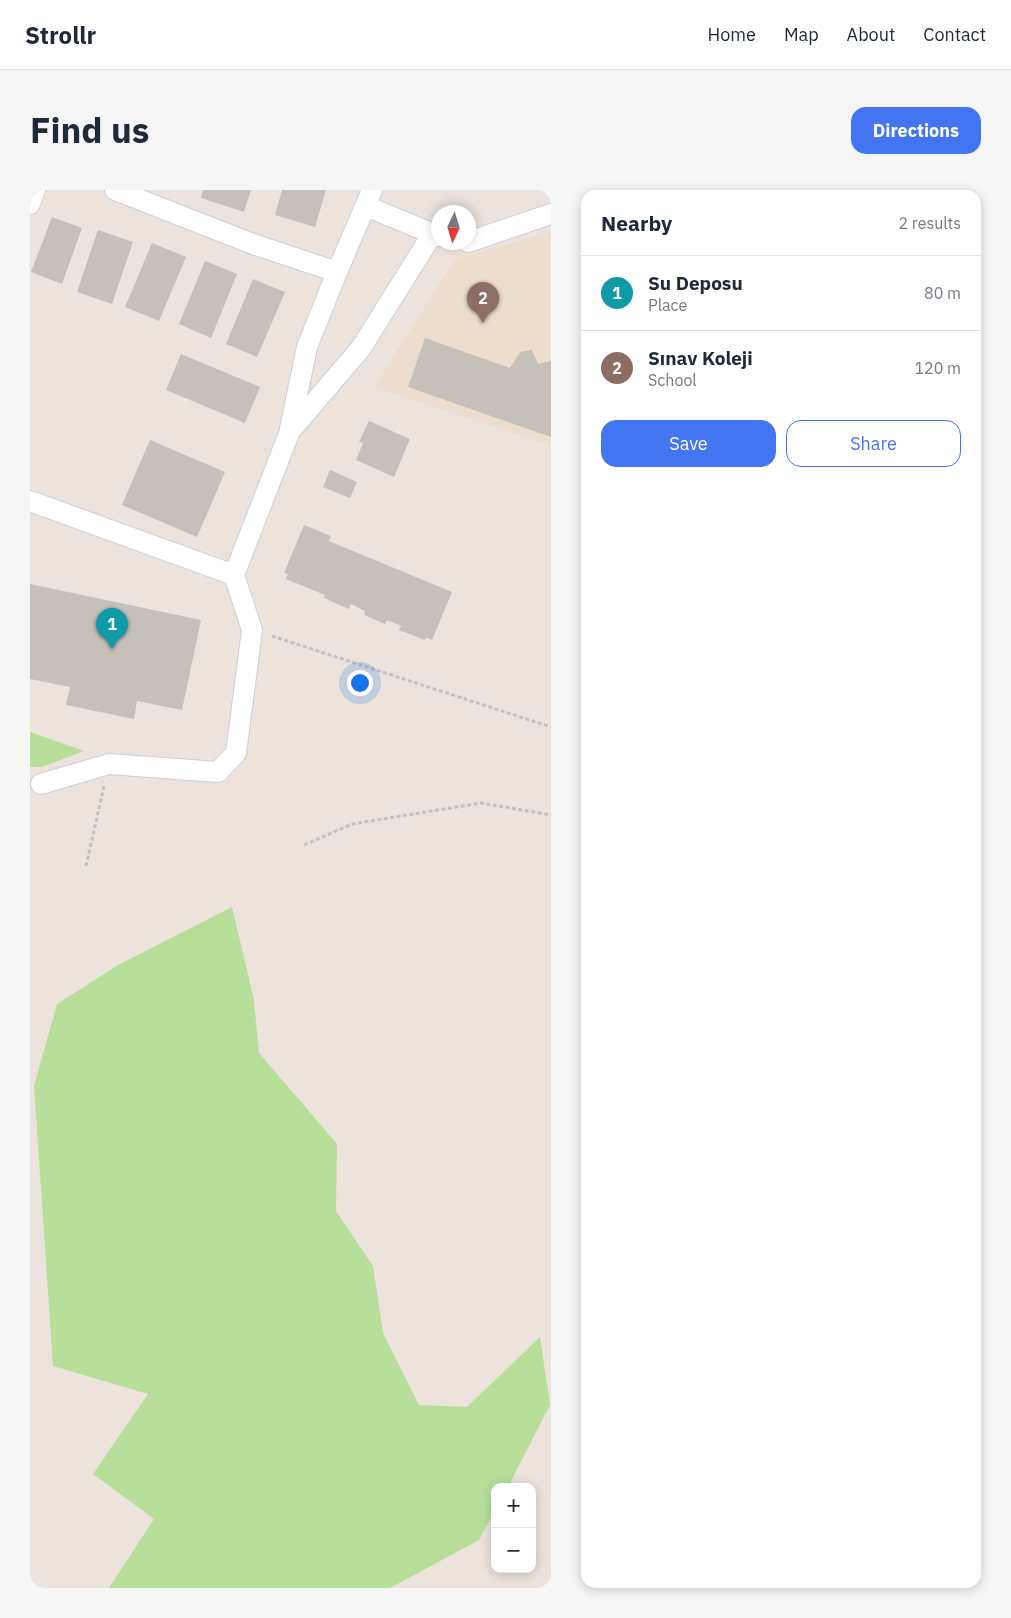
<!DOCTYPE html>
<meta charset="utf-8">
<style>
body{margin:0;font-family:"IBM Plex Sans",sans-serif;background:#f6f6f7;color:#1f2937}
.controls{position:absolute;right:15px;bottom:15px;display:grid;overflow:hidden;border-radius:10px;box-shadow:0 2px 12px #0003}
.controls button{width:45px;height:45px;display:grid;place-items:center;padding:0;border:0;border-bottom:1px solid #e0e1e3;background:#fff;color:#1f2937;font:25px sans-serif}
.compass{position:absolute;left:401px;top:15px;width:45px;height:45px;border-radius:50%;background:#fff;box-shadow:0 2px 12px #0003;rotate:184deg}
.you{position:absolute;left:329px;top:492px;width:18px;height:18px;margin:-12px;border:4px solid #fff;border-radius:50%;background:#1a73e8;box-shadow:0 0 0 8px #1a73e833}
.badge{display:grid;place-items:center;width:32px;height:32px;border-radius:50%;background:#4374f1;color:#fff;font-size:16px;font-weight:700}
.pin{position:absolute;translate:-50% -41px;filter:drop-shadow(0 1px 2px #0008)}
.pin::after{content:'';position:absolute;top:26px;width:18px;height:15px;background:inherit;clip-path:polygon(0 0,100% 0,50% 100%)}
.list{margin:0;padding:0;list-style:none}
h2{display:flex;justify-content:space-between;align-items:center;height:65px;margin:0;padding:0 20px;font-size:21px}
h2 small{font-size:16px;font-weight:400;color:#747a83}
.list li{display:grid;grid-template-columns:32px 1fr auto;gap:15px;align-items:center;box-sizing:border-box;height:75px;padding:0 20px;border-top:1px solid #e0e1e3}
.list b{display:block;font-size:19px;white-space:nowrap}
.list p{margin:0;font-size:16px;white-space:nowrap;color:#747a83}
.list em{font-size:16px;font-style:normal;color:#747a83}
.actions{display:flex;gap:10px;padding:15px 20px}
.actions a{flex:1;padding:11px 0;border:1px solid #4374f1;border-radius:15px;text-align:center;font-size:18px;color:#4374f1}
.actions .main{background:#4374f1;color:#fff}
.map{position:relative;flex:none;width:521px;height:1398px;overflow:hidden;border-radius:15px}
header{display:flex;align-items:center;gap:30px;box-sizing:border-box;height:70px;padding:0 25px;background:#fff;border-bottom:1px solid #e0e1e3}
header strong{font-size:24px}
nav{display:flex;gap:28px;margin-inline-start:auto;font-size:18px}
.intro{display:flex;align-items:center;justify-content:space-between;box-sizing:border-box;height:120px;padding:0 30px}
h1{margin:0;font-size:35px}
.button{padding:12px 22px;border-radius:15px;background:#4374f1;color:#fff;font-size:18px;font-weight:700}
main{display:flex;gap:30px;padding:0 30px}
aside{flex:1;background:#fff;border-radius:15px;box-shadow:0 2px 12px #0003}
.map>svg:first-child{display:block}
.education{fill:#ecdecc}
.green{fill:#b8df9a}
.building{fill:#c6c0bb}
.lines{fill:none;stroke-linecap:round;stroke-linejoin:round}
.street-casing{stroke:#cacfda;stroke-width:22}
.path{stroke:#c3c3c3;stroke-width:3;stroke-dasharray:4 2.5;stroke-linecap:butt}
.street{stroke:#fff;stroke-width:20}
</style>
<header>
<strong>Strollr</strong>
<nav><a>Home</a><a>Map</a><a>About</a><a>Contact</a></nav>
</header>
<div class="intro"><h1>Find us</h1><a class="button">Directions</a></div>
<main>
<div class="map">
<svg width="521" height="1398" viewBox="0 0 521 1398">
<rect width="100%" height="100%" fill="#ebe3dc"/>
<polygon class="education" points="521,42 521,255 344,197 425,69"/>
<g class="green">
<polygon points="0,542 54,561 12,577 0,577"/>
<polygon points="202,717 224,810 229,863 307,954 306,1021 343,1076 353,1143 389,1215 437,1217 510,1147 520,1215 478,1297 465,1297 465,1320 449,1350 360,1398 79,1398 124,1329 63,1284 118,1204 23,1176 4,896 27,814 88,775"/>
</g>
<g class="building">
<polygon points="173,0 221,0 214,22 171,8"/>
<polygon points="252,0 296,0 285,37 245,25"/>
<polygon points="22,27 52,38 32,94 1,82"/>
<polygon points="68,40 103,52 82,114 47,102"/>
<polygon points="122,53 156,67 129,131 95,117"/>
<polygon points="175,71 207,84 181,148 149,134"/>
<polygon points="223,89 255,102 227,167 196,154"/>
<polygon points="395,148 480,178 490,162 502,160 508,174 521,171 521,247 378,197"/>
<polygon points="151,164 230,197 215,233 136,200"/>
<polygon points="339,231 380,249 364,287 326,270 333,253 329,252"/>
<polygon points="120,250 195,282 167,347 92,315"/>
<polygon points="300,280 327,292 320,308 293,297"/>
<polygon points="274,335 301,346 299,351 422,402 402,450 396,448 395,450 369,440 371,436 357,430 355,434 334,425 335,421 321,414 319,419 294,408 295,405 256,389 258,384 254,383"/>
<polygon points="0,394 171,430 152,520 107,511 104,529 36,515 40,497 0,489"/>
</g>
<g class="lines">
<defs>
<g id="street">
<polyline points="85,0 223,54 307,82 342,0"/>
<polyline points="0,14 5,0"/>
<polyline points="336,16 408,46"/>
<polyline points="438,52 521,24"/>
<polyline points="260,239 277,157 307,82"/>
<polyline points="0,311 204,385"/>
<polyline points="11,594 79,574 188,582 206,563 222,440 204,385 260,241 331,158 403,43"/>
</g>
</defs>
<use href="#street" class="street-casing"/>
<g class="path">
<polyline points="242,446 521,537"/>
<polyline points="274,655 322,634 451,613 521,625"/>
<polyline points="56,676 74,596"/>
</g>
<use href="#street" class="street"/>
</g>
</svg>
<div class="controls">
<button>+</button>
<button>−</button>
</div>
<svg class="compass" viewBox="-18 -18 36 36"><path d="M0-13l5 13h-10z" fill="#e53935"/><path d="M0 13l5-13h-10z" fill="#747a83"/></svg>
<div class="you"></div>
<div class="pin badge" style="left:82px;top:459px;background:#0f9aa8">1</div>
<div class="pin badge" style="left:453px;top:133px;background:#8d6e63">2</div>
</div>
<aside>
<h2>Nearby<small>2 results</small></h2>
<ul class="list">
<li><span class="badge" style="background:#0f9aa8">1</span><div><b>Su Deposu</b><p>Place</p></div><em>80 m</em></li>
<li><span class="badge" style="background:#8d6e63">2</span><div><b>Sınav Koleji</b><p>School</p></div><em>120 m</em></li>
</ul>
<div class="actions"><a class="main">Save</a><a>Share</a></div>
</aside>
</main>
